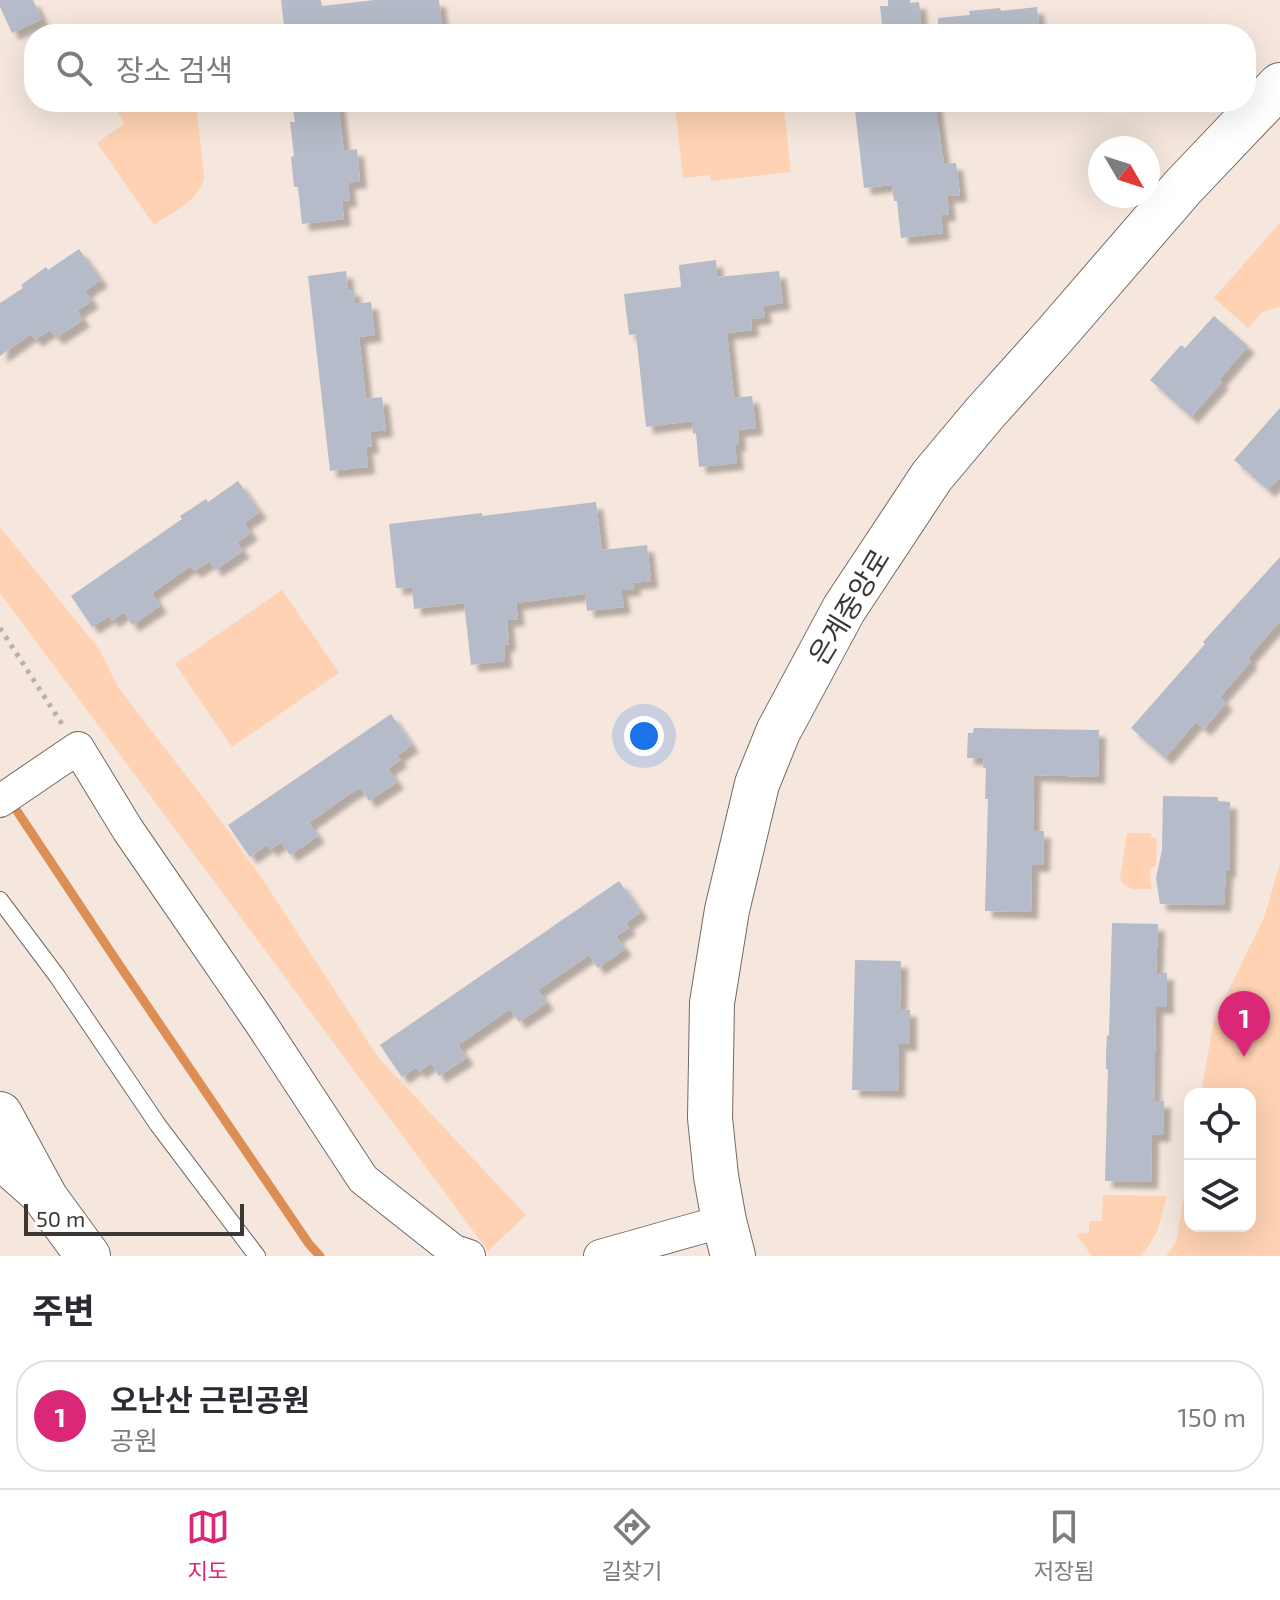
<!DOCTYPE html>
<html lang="ko">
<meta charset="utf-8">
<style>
body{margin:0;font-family:"Exo 2","Noto Sans KR",sans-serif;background:#f7f7f7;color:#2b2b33}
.controls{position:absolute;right:24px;bottom:24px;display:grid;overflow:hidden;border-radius:16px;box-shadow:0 8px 32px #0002}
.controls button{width:72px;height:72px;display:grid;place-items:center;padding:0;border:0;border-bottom:2px solid #e1e1e2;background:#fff;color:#2b2b33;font:40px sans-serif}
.compass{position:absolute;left:1088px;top:136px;width:72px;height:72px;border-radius:50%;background:#fff;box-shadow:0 8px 32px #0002;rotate:129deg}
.scale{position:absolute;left:24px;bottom:20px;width:220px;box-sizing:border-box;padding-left:8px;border:4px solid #3c3733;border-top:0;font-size:22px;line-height:28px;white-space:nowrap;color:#3c3733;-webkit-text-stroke:6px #fff;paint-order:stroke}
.you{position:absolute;left:644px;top:736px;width:28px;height:28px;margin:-20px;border:6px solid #fff;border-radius:50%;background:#1a73e8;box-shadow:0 0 0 12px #1a73e833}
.badge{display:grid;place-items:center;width:52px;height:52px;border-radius:50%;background:#db2777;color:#fff;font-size:26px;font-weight:700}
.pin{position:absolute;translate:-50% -66px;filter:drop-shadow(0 2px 4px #0008)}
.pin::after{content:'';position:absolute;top:42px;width:28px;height:24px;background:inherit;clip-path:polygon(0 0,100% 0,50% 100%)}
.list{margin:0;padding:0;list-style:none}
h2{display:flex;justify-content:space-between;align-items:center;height:104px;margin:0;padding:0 32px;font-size:34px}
h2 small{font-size:26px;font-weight:400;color:#7c7c81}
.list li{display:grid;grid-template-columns:52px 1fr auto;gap:24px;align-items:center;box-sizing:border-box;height:112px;margin:0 16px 16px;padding:0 16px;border:2px solid #e1e1e2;border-radius:32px}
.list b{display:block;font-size:30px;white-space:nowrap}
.list p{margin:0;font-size:26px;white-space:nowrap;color:#7c7c81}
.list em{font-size:26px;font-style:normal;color:#7c7c81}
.icon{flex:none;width:44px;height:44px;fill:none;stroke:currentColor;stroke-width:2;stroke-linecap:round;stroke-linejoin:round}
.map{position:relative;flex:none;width:1280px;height:1256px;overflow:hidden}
.search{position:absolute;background:#fff;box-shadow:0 8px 32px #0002;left:24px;right:24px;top:24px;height:88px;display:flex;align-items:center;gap:20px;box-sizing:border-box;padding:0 28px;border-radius:32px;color:#7c7c81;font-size:30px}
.sheet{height:232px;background:#fff}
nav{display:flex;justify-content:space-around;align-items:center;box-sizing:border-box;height:112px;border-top:2px solid #e1e1e2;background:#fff;font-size:22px;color:#7c7c81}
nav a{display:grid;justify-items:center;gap:4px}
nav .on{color:#db2777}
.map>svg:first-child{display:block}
.green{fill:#fed2b3}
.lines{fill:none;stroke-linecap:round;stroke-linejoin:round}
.stream{stroke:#dc8e54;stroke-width:9}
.building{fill:#b5bbc8;filter:url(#shadow)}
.lane-casing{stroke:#756961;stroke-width:18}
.street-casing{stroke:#756961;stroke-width:34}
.secondary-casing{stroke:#756961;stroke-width:46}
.path{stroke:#bbb0a8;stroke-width:5;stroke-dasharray:4 6;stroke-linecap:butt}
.lane{stroke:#fff;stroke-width:16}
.street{stroke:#fff;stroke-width:32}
.secondary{stroke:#fff;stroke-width:44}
.labels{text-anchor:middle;stroke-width:7;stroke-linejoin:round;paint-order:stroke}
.street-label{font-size:28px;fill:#3c3733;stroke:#fff}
</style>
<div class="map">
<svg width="1280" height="1256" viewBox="0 0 1280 1256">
<defs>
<filter id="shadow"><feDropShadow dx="7" dy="7" stdDeviation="2" flood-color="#0004"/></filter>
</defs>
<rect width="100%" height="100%" fill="#f5e7dd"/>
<g class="green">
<path d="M111,102H196L204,178C199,201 172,212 154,225L97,143L125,123Z"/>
<polygon points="709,102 783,102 791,172 711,181 710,175 683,178 675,106"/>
<polygon points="1280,223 1280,307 1262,312 1248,328 1214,298"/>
<polygon points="0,527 99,649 118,687 224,825 263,880 378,1057 526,1215 488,1251 0,593"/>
<polygon points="282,590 339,673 232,747 175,664"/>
<path d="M1127,833H1151V837L1157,838L1156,866L1152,867C1149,874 1149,882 1152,889C1139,889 1125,892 1120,878Z"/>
<polygon points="1280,863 1280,1256 1166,1256 1176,1242 1190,1160 1190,1226 1250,1226 1250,1094 1201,1094 1214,1020 1264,918"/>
<polygon points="1103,1195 1167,1196 1157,1232 1142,1256 1092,1256 1076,1234 1089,1233 1089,1221 1102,1221"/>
</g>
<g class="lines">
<polyline class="stream" points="9,799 120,966 309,1244 320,1256"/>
</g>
<g class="building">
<polygon points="0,0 33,0 42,19 12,33 0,7"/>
<polygon points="281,0 321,0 322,6 375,0 439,0 443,34 285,34"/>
<polygon points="888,0 910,0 910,3 919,2 922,34 883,34 880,6 888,6"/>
<polygon points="1037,7 1040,34 938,34 938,18 970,15 969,11 1000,8 1001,11"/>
<polygon points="292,102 338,102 344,151 357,149 360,181 348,183 350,200 342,201 344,219 302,224 298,187 294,187 291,157 294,156 290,122 295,122"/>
<polygon points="854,102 935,102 944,164 956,163 960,195 947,196 949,214 941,215 943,233 901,238 897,201 894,201 892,185 864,188"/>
<polygon points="79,249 101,280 85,291 92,301 77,311 83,320 56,338 50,330 35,340 31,334 0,356 0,303 23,288 21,285 46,267 48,270"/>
<polygon points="716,260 717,277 779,271 783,303 763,306 765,317 751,319 752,330 727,333 734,398 752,396 756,428 738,430 739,445 735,445 737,463 699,467 696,433 693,434 692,421 646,427 636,334 629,335 624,294 681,287 679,265"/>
<polygon points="346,271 348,289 354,289 355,304 371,302 375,335 359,337 366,399 382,397 386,430 370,432 372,446 366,447 368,467 330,471 308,276"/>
<polygon points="1214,316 1248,346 1219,380 1222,382 1191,417 1150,380 1181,345 1185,348"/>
<polygon points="1280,408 1280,478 1268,490 1234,460"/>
<polygon points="238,481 260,512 244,523 251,533 237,543 243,551 215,570 210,561 194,571 190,566 152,593 160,606 132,625 124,612 112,621 109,616 92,627 71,596 182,519 180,516 206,499 208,502"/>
<polygon points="596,502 602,550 647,545 651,581 633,583 634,589 621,590 624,607 587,611 585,594 516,603 518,619 507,620 509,644 504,645 505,661 471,665 464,603 414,609 412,587 396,588 389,524 482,513 482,516"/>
<polygon points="1280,557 1280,621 1248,658 1251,661 1220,697 1226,703 1204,729 1196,722 1165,758 1131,728 1205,644 1203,642"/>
<polygon points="391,714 412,745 397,756 401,760 388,769 397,782 369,801 360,788 348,795 309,823 318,836 290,855 281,842 270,850 267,845 250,857 228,825"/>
<polygon points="974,728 1099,730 1098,777 1034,775 1033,831 1044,831 1043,865 1032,865 1031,912 985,911 988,799 985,799 986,768 983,768 984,758 967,758 968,733 973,733"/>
<polygon points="1163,796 1218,797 1218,801 1230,802 1229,871 1226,871 1224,905 1160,904 1156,878 1162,850"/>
<polygon points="619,881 641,912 626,923 629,928 616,936 625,949 598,968 589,955 538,990 547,1003 519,1022 510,1009 458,1045 467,1058 439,1076 431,1063 419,1072 416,1067 402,1077 380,1045"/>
<polygon points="1112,923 1158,924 1156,973 1167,973 1167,1007 1156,1007 1154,1101 1164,1101 1163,1135 1152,1135 1151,1182 1105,1181 1108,1069 1106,1069 1106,1053 1107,1035 1109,1036"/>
<polygon points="855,960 901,961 900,1009 910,1010 910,1044 899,1044 898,1091 852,1090"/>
</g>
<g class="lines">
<defs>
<polyline id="lane" points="0,900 57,976 158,1125 257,1256"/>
<g id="street">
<polyline points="0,801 78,748 128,830 260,1022 363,1179 454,1251 469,1256"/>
<polyline points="600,1256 724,1221"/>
</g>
<g id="secondary">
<polyline points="0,1114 44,1195 0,1156"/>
<polyline points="28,1174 88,1256"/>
<polyline points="733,1256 724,1221 716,1176 710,1118 712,1003 727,910 757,784 778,732 844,609 932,476 984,414 1054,336 1183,187 1280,85"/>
</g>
</defs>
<use href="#lane" class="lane-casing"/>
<use href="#street" class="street-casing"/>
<use href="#secondary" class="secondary-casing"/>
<polyline class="path" points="0,628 62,724"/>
<use href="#lane" class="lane"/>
<use href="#street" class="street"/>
<use href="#secondary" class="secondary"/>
</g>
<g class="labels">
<g class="street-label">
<text transform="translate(849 607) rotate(-59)" y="10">은계중앙로</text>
</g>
</g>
</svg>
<div class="controls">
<button><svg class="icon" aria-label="locate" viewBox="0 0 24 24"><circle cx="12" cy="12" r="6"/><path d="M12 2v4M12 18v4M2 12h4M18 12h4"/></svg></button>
<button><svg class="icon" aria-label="layers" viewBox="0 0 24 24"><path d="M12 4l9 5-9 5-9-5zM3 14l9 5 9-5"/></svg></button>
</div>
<svg class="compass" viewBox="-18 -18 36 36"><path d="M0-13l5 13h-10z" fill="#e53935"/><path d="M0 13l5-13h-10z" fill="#7c7c81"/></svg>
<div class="scale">50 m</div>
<div class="you"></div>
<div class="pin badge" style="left:1244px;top:1057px">1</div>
<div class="search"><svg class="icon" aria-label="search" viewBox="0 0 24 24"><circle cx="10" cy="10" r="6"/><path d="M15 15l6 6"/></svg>장소 검색</div>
</div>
<section class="sheet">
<h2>주변<small></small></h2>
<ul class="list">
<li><span class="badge">1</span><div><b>오난산 근린공원</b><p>공원</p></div><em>150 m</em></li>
</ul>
</section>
<nav>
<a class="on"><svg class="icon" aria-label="map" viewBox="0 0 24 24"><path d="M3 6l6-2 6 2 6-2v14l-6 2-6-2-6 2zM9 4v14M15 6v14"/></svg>지도</a>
<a><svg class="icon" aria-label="directions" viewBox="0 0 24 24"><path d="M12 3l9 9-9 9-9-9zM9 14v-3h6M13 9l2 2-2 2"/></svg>길찾기</a>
<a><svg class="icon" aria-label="saved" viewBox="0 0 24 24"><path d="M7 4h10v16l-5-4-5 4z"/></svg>저장됨</a>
</nav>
